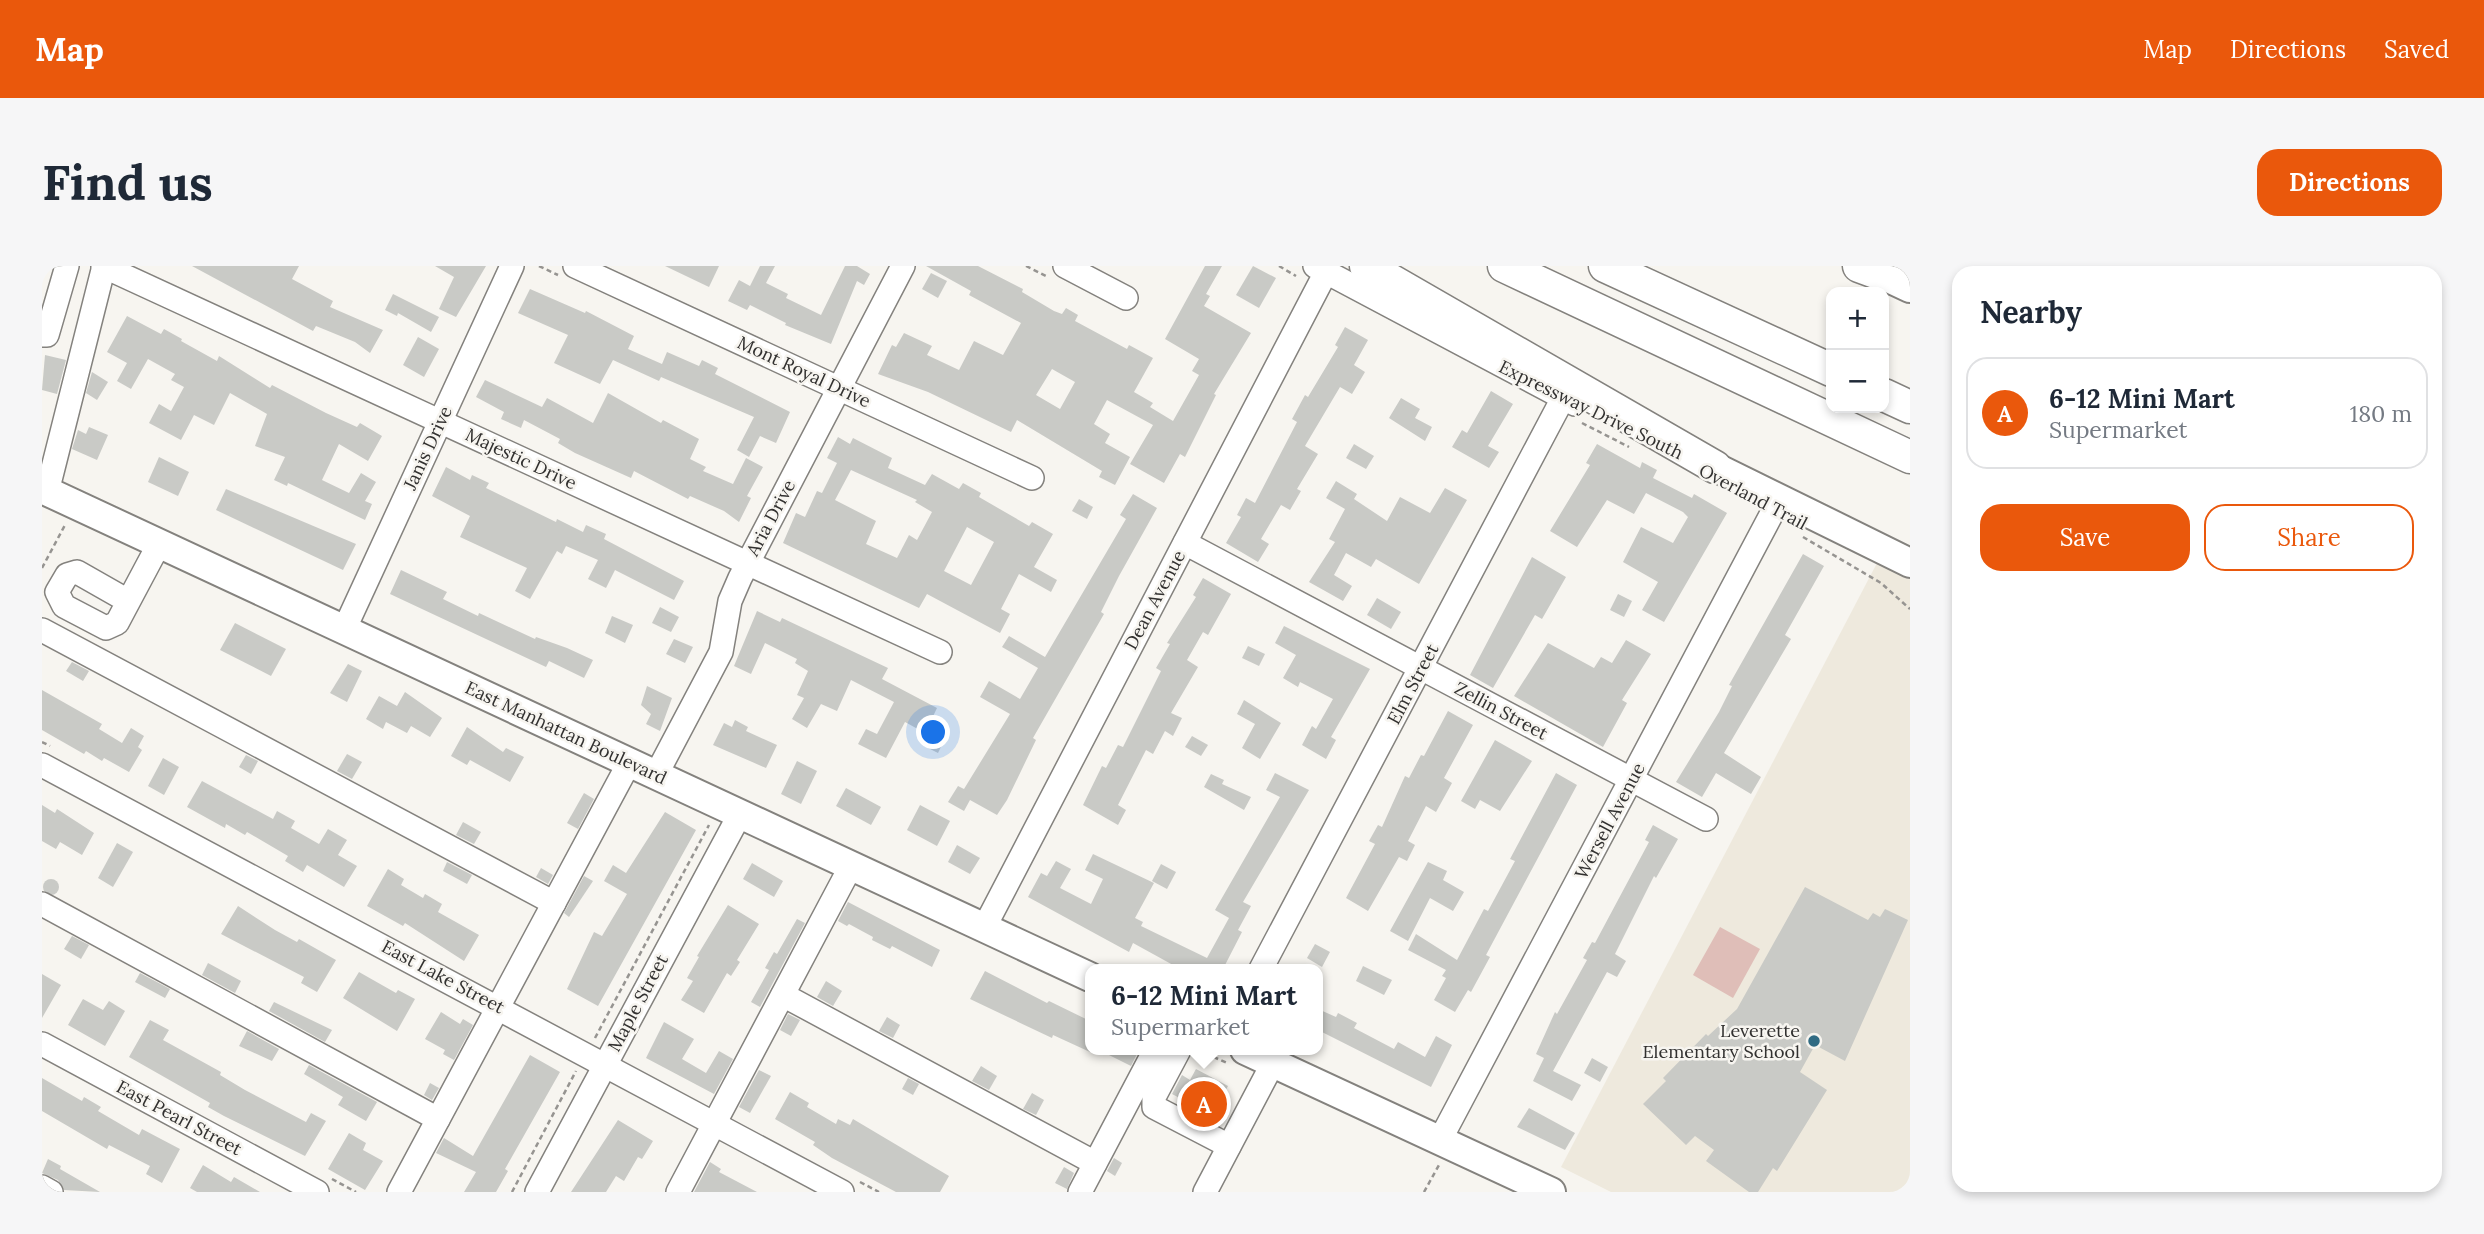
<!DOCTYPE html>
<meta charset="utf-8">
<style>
body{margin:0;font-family:Lora,serif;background:#f6f6f7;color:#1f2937}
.controls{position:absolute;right:21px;top:21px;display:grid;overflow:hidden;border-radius:14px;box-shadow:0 4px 10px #0003}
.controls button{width:63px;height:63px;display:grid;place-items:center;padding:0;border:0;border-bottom:2px solid #e0e1e3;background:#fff;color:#1f2937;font:35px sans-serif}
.you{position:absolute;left:892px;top:467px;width:24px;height:24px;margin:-18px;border:5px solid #fff;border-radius:50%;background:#1a73e8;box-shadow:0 0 0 10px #1a73e833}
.badge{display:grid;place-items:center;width:46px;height:46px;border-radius:50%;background:#ea580c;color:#fff;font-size:23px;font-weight:700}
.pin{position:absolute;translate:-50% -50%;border:4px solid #fff;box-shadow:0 2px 7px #0006}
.popup{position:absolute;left:1043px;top:698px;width:238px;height:91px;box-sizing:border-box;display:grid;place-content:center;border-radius:14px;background:#fff;filter:drop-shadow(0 2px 5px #0005);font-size:23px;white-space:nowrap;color:#747a83}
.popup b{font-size:26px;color:#1f2937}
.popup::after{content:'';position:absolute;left:50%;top:100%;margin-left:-14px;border:14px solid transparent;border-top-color:#fff}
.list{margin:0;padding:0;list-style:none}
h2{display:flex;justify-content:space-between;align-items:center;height:91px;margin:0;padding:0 28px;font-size:30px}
h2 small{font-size:23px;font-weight:400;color:#747a83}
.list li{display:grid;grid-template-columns:46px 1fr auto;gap:21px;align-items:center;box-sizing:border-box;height:112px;margin:0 14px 14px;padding:0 14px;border:2px solid #e0e1e3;border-radius:21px}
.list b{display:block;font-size:26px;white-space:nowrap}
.list p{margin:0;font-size:23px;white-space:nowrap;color:#747a83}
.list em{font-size:23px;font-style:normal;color:#747a83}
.actions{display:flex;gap:14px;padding:21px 28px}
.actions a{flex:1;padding:16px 0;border:2px solid #ea580c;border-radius:21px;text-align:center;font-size:24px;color:#ea580c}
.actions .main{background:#ea580c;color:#fff}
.map{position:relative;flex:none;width:1868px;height:926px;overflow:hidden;border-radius:21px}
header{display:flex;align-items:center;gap:42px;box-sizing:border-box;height:98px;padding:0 35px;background:#ea580c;color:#fff}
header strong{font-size:33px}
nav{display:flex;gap:38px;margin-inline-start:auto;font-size:24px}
.intro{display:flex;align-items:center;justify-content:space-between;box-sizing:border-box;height:168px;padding:0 42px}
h1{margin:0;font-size:49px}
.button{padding:18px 32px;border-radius:21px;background:#ea580c;color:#fff;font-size:24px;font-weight:700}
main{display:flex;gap:42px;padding:0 42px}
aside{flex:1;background:#fff;border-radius:21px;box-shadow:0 4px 10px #0003}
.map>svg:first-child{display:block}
.built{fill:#eee9dd}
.green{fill:#dfbeb8}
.building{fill:#c9cac6;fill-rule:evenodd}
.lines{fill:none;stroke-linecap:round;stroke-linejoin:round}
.minor-casing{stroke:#84827e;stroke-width:26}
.major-casing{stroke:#84827e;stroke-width:32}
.highway-casing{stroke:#84827e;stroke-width:35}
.path{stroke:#969491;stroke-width:2.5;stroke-dasharray:5 3.5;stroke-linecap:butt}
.minor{stroke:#fff;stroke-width:23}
.major{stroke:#fff;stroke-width:28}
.highway{stroke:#fff;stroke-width:32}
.poi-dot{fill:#306b83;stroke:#f7f5f0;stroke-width:2.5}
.labels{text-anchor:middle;stroke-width:5;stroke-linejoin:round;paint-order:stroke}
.street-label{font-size:18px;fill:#323130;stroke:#f7f5f0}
.poi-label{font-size:18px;fill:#323130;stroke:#f7f5f0;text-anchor:end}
</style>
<header>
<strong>Map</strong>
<nav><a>Map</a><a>Directions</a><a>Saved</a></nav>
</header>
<div class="intro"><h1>Find us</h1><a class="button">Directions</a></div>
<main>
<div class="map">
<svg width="1868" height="926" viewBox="0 0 1868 926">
<rect width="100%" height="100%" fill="#f7f5f0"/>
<polygon class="built" points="1835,297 1868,312 1868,926 1569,926 1519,901"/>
<polygon class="green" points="1678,661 1718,683 1691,732 1651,709"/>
<g class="building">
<polygon points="150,0 257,0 250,13 291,35 288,41 341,64 328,87 313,76 274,60 271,65"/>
<polygon points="393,0 444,0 414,51 397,43 412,11"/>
<polygon points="623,0 677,0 667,21"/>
<polygon points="718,0 733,0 724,17 746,28 744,32 779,49 803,0 815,0 828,8 822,19 815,15 789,78 743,59 744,57 708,39 705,44 686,35 697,14 708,20"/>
<path d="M884,0H936L981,23L980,26L1012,45L1020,48L1024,42L1036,49L1033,55L1085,83L1087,79L1111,92L1092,126L1111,137L1108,141L1131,155L1157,109L1150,105L1157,93L1123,73L1163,0H1180L1164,28L1168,30L1162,40L1209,67L1172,128L1174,129L1143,191L1138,188L1122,217L1088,198L1111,159L1065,134L1052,158L1068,168L1063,177L1088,191L1073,219L1057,211L1060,205L975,154L969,166L886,126L836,108L850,79L854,81L862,67L890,80L885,89L917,104L932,75L961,89L979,57L927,29L929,25ZM1010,103L1033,116L1018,143L994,129Z"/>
<polygon points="1211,0 1234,12 1217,42 1194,29"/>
<polygon points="889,7 905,15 896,32 880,23"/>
<polygon points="488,23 543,47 544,45 592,70 586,83 620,98 625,86 657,100 660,94 676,102 673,108 748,146 734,177 718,170 707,191 695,184 712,151 619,111 617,115 571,94 558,118 512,97 526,69 476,47"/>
<polygon points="351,28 397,51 389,66 356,47 355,50 343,44"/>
<polygon points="85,50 119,68 122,63 140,73 139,75 175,95 177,90 228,122 230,119 284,147 315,161 318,157 340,170 326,195 297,178 280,214 307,227 319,207 334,216 323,235 330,238 323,254 246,217 245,220 232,214 243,191 213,180 225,148 188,127 172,159 152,149 139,174 107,157 117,138 129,145 142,121 129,114 133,108 106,93 89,123 75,115 85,97 65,86"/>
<polygon points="1303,61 1326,74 1312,99 1323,106 1310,128 1298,121 1263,180 1276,188 1255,223 1259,225 1248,244 1239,239 1219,273 1227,278 1216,296 1184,277 1199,251 1195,249 1204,232 1213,237 1255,156 1250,153 1263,129 1266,131 1296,81 1293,79"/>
<polygon points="376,71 397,83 382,111 361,99"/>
<polygon points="3,89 24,94 15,128 0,124"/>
<polygon points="50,106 66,116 55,134 44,127"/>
<polygon points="443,114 500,141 505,132 551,157 566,127 619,157 621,154 657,173 648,193 664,201 661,205 691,218 704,192 721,201 705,230 709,232 697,256 682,245 648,230 646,233 592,205 589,212 533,187 516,177 518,173 482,154 479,162 459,153 462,146 434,131"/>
<polygon points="1449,125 1471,138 1446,180 1457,186 1447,202 1410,181 1420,164 1425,167"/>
<polygon points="1359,132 1378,143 1373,152 1390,161 1383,175 1347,152"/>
<polygon points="47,161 66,169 55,194 30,183 36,164 44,168"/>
<path d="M796,171L808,178L811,172L850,192L846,202L883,219L890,208L917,223L921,217L939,227L937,231L987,260L990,256L1011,268L992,301L1015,314L1009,326L977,308L959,343L968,348L958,367L885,328L877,342L741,277L754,247L763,251L775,225L780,227L795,197L785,192ZM809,204L875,234L873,236L890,246L875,274L867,269L855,292L824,278L834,255L793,234ZM925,261L952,276L929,319L902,305Z"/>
<polygon points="1312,178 1332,190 1324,203 1304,192"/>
<polygon points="1555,178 1598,202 1600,196 1615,204 1611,212 1650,232 1652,228 1685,247 1622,356 1600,344 1616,316 1581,296 1599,261 1631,277 1646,251 1641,246 1604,227 1592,248 1565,234 1535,281 1508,265 1548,199 1544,197"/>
<polygon points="117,191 147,206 136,230 106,216"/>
<polygon points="404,201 428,214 430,209 447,217 444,222 514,256 515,253 541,266 544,259 564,268 562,273 642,315 632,334 573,304 564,322 546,313 556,294 524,280 520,288 515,285 488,333 473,325 485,302 418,271 428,250 390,230"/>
<polygon points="1294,215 1315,228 1312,233 1345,255 1358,231 1388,247 1403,222 1425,234 1377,318 1334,293 1329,301 1304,287 1292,309 1310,320 1301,335 1267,316 1293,276 1287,273 1303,243 1284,232"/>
<polygon points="184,223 314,278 301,304 174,244"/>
<polygon points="1091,228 1115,242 1077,310 1059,346 1062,348 991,472 994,474 965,534 955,549 928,534 922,545 906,536 916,520 922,523 968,448 938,431 947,415 978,433 996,402 960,381 967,370 1003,391 1084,253 1078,249"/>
<polygon points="1037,233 1051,241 1045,253 1030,245"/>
<polygon points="1761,288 1782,300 1743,369 1749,373 1682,487 1719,511 1709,528 1674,507 1660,531 1634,516 1677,446 1690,420 1687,419"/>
<polygon points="1490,291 1524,311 1500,353 1493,349 1451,422 1428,409"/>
<polygon points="359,304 405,326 401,333 436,350 437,347 493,373 494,371 525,382 551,394 542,412 507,395 504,401 348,328"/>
<polygon points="1161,312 1189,328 1166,369 1161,366 1145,394 1156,401 1129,447 1140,452 1131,470 1123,465 1111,488 1104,484 1076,539 1084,544 1076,559 1041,539 1060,500 1064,502 1076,479 1081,481 1119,405 1114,402 1128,378 1125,377 1154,331 1151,329"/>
<polygon points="1576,328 1590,335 1582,351 1568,344"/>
<polygon points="1335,332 1359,346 1349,363 1325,349"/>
<polygon points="618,341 637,351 629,366 610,357"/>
<polygon points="715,345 738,356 740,352 846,402 840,413 895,442 883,467 863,456 844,492 816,478 824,463 835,468 852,436 809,414 795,445 779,438 765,462 750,453 762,432 755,429 766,405 753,397 755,393 723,377 709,408 692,400"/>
<polygon points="570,350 591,359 583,377 563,367"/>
<polygon points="193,357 244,383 229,410 178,384"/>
<polygon points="1242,360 1328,403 1289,471 1294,474 1284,493 1260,479 1270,460 1274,463 1291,433 1258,416 1256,421 1241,412 1254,389 1233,377"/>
<polygon points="632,373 651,381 643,397 624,388"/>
<polygon points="1584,374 1609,388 1580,434 1585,437 1561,481 1472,430 1506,377 1552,402 1559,391 1570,397"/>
<polygon points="1206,380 1223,388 1217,400 1200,392"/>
<polygon points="30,396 47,405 41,415 24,405"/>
<polygon points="306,398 320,405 305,436 288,427"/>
<polygon points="605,420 630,432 618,465 604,458 609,448 599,439"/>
<polygon points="0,424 60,458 57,463 80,477 89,462 102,470 96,481 100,484 87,506 62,492 60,495 44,485 42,488 0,464"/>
<polygon points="363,426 400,452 388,471 369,460 365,467 344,456 341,463 324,453 337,430 355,440"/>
<polygon points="1202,434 1239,457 1218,493 1200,482 1213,458 1195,448"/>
<polygon points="1406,445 1431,459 1402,512 1410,517 1394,546 1384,540 1366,575 1373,579 1365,595 1357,591 1326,645 1304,632 1333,578 1327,575 1336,559 1340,561 1363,510 1367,512 1379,489 1382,490"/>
<polygon points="693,454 706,461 704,465 735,479 724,502 671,479 682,457 690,461"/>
<polygon points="425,461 461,486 464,482 482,491 468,516 428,494 425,499 409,490"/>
<polygon points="890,463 904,470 896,487 882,480"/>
<polygon points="1150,470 1166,479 1159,490 1143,481"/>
<polygon points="1453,474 1490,495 1458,545 1438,534 1433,543 1419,535"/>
<polygon points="305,488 320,496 310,513 295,505"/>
<polygon points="204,489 216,495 209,508 197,501"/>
<polygon points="121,492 137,501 122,529 106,520"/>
<polygon points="755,495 775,505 759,538 739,528"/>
<polygon points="1233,507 1267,524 1201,636 1209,640 1196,664 1200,666 1182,701 1186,703 1129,703 1131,699 1091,677 1087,686 986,631 999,607 1005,610 1014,595 1029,603 1018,622 1049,638 1061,613 1043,604 1051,588 1112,617 1093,652 1101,656 1099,660 1165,692 1187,652 1173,644 1238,531 1224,524"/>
<polygon points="1514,507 1535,519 1444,689 1448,691 1429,726 1426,724 1413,746 1392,734 1404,712 1400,710 1404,704 1366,684 1374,668 1415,694 1442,643 1446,645 1473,595 1468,593"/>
<polygon points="1169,508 1182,514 1180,518 1209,531 1202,544 1162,521"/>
<polygon points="160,515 231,553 235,545 253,555 249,562 277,578 286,563 305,574 296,589 315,600 302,621 265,599 261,606 243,595 246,590 205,566 203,569 184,558 183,562 145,541"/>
<polygon points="804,522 839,541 829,559 794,540"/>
<polygon points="542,527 552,533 536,563 525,557"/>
<polygon points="0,539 13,547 15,543 52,567 40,589 18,576 14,583 0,575"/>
<polygon points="878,539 908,555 895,580 865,564"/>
<polygon points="623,546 654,564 556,740 525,723 552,666 560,670 585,628 562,615 571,599 584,607"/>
<polygon points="421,556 439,566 432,578 414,569"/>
<polygon points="1611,559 1636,573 1614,612 1612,610 1573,688 1584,695 1575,711 1565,706 1511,805 1539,819 1530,835 1491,815 1502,792 1494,788 1513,746 1515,748 1545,694 1541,692 1550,676 1553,677 1607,576 1603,574"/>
<polygon points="75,577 91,586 71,621 56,612"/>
<polygon points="915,579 938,592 928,608 906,596"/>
<polygon points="405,596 430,609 425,618 401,605"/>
<polygon points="1386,596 1405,605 1401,614 1422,626 1411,645 1388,632 1366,675 1348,665"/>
<polygon points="710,597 741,615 732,631 701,613"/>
<polygon points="1119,598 1134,606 1125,623 1110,615"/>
<polygon points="499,602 511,609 506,618 494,611"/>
<polygon points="346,603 362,613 359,619 381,632 383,628 400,638 396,646 437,669 422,695 363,657 361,660 325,640"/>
<polygon points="542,610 551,615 527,651 522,647"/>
<circle cx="9" cy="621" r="8"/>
<polygon points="1763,621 1826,654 1831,647 1838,651 1843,643 1866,654 1803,795 1773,779 1758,806 1785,824 1735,905 1731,902 1716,926 1707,926 1664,895 1672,884 1653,870 1644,879 1601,838 1624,815 1621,812 1664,768 1666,770 1695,743"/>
<polygon points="806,636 898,684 890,701 850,680 848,683 830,674 831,671 807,658 805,660 796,655"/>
<polygon points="686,639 717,658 695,694 698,696 689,710 685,707 662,747 639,734 651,715 645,712 657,691 655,690"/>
<polygon points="196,640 233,664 255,676 257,673 294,694 275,726 259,717 262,711 179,668"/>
<polygon points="755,653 763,657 718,741 709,736 727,704 723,702 732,686 735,688"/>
<polygon points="30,670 47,679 39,693 22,683"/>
<polygon points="1273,678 1288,686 1280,701 1265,692"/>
<polygon points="166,697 199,715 193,727 160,709"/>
<polygon points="1321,700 1350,714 1342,729 1314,715"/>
<polygon points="943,705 1005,737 1007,735 1048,755 1048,786 1011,769 1010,772 928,733"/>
<polygon points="317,706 354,727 356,724 373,733 355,765 301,732"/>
<polygon points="98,707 128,723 123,732 93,716"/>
<polygon points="0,708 19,719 0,752"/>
<polygon points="784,715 800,725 791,740 775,731"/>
<polygon points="41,733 61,744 67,735 83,745 63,780 26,759"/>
<polygon points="232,736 290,764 283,776 227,745"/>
<polygon points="1276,743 1294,751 1296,747 1315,757 1312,762 1352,783 1356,776 1383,791 1394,770 1410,779 1389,821 1276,764"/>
<polygon points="399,746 418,758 421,753 431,759 412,794 401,788 403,784 383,773"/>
<polygon points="746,748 758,754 749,770 738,764"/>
<polygon points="845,751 858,759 851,772 837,765"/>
<polygon points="108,754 127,764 121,774 179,806 178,809 203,824 264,856 269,847 284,855 263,890 182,850 166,841 168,837 87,791"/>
<polygon points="622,756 652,773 640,793 664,807 677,785 691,793 672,828 604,792"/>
<polygon points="205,765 237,783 230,795 197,780"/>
<polygon points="1057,784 1097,784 1089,800"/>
<polygon points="488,789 518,806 463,903 466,905 454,926 422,926 434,906 394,887 402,872 431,890"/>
<polygon points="1550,792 1566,801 1558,816 1542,807"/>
<polygon points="267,799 335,836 324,855 296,839 301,831 262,808"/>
<polygon points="939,800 955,810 947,824 930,815"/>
<polygon points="1154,803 1186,820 1170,849 1130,828 1140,809 1148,814"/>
<polygon points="717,804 729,810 708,847 697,841"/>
<polygon points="0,812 40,835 42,831 59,841 56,845 97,869 100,863 138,883 120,917 104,908 108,900 67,879 65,883 0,845"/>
<polygon points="866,812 877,818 871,829 860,823"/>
<polygon points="388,817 397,822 390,834 382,829"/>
<polygon points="748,826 767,837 765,841 794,858 796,853 808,859 811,853 907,910 898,926 854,926 790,892 771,879 773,876 733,853"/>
<polygon points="990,827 1002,834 994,849 981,843"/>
<polygon points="1487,842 1533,867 1523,884 1475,861"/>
<polygon points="576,854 611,875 600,893 596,891 582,915 574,910 564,926 529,926"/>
<polygon points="307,867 324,877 321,884 341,895 323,924 286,903"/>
<polygon points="1072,892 1080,897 1073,910 1065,905"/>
<polygon points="6,893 19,900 18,903 58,926 22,924 16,914 0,907"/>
<polygon points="668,896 679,903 677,906 715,926 652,926"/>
<polygon points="161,899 189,916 192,911 218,926 155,926 148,922"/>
<polygon points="1022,901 1032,907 1025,923 1013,917"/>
</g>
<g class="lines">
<defs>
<g id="minor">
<polyline points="61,0 898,386"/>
<polyline points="533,0 990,212"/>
<polyline points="1023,0 1084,32"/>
<polyline points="1273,0 1533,138"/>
<polyline points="0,69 5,69 25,0"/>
<polyline points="5,226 62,0"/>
<polyline points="1143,277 1664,553"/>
<polyline points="86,335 35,306 25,309 15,326 22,340 64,362 75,357 117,278"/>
<polyline points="0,364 512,637"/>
<polyline points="302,364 470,0"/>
<polyline points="0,499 800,926"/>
<polyline points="614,509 679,386 688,335 698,312 861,0"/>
<polyline points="0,638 396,853"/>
<polyline points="942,662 1284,6"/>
<polyline points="1219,703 1521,132"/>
<polyline points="741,729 1053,897"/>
<polyline points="0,778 275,926"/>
<polyline points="1137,784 1112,831 1112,841 1187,880"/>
<polyline points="1398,874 1737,234"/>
<polyline points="0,921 9,926"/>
<polyline points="357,926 587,497"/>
<polyline points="495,926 698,548"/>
<polyline points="636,926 809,600"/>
<polyline points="1038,926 1113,784"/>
<polyline points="1163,926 1231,797"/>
</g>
<g id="major">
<polyline points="1836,7 1868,22"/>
<polyline points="1673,201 1868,297"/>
<polyline points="0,223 1048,711"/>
<polyline points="1203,784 1509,926"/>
</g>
<g id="highway">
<polyline points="1324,0 1673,201"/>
<polyline points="1462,0 1868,191"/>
<polyline points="1563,0 1789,104"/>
<polyline points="1817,0 1836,7"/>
<polyline points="1842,129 1868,141"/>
</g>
</defs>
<use href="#minor" class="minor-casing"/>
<use href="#major" class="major-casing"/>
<use href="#highway" class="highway-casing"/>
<g class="path">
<polyline points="497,0 516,9"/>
<polyline points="984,0 1006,11"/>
<polyline points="1237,0 1254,10"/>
<polyline points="1540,157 1587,181"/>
<polyline points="1761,271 1839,317 1868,343"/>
<polyline points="0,302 23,259"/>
<polyline points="0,476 8,480"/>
<polyline points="553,772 667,559"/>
<polyline points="1156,784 1185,797"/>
<polyline points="290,913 314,926"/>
<polyline points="818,916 837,926"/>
<polyline points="470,926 534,805"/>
<polyline points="1382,926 1397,899"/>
</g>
<use href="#minor" class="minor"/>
<use href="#major" class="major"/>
<use href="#highway" class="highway"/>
</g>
<circle class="poi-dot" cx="1772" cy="775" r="7"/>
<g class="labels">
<g class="street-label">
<text transform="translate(762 106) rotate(25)" y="6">Mont Royal Drive</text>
<text transform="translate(1549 144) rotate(26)" y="6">Expressway Drive South</text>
<text transform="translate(386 182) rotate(-65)" y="6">Janis Drive</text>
<text transform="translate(479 193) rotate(25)" y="6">Majestic Drive</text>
<text transform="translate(1711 231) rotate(28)" y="6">Overland Trail</text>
<text transform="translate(729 252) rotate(-62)" y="6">Aria Drive</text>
<text transform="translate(1113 334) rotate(-62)" y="6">Dean Avenue</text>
<text transform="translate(1371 418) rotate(-62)" y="6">Elm Street</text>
<text transform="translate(1459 445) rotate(28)" y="6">Zellin Street</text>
<text transform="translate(524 467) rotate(25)" y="6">East Manhattan Boulevard</text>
<text transform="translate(1568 555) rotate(-62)" y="6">Wersell Avenue</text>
<text transform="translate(401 711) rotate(28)" y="6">East Lake Street</text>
<text transform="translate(596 737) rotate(-62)" y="6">Maple Street</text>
<text transform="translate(137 852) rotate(28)" y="6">East Pearl Street</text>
</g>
<g class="poi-label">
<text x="1758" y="771">Leverette<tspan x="1758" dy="21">Elementary School</tspan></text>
</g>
</g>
</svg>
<div class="controls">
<button>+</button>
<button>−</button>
</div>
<div class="you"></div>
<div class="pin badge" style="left:1162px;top:838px">A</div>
<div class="popup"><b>6-12 Mini Mart</b>Supermarket</div>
</div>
<aside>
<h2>Nearby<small></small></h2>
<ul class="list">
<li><span class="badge">A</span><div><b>6-12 Mini Mart</b><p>Supermarket</p></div><em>180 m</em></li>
</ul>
<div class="actions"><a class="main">Save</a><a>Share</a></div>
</aside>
</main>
